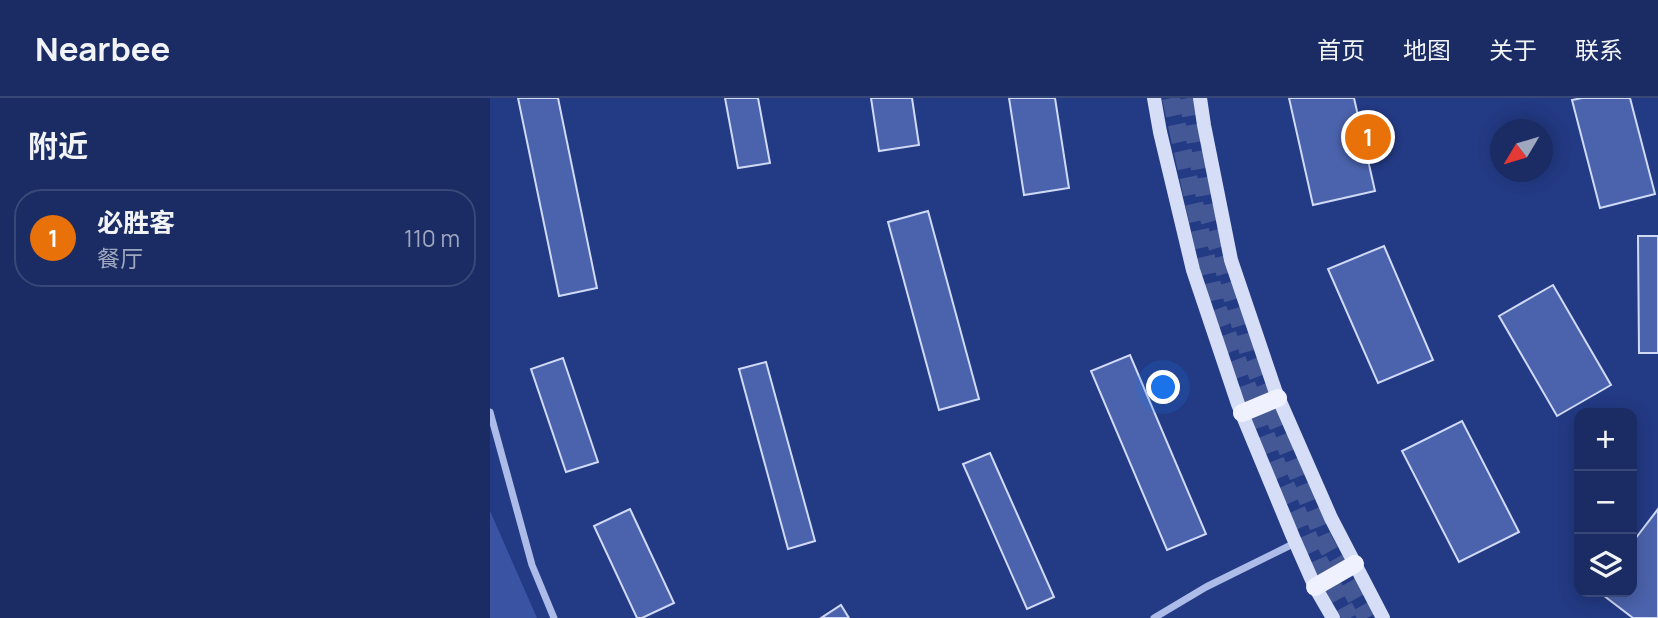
<!DOCTYPE html>
<html lang="zh">
<meta charset="utf-8">
<style>
body{margin:0;font-family:Manrope,"Noto Sans SC",sans-serif;background:#27386c;color:#f1f3f6}
.controls{position:absolute;right:21px;bottom:21px;display:grid;overflow:hidden;border-radius:14px;box-shadow:0 4px 18px #0003}
.controls button{width:63px;height:63px;display:grid;place-items:center;padding:0;border:0;border-bottom:2px solid #384878;background:#1a2c63;color:#f1f3f6;font:35px sans-serif}
.compass{position:absolute;left:1000px;top:21px;width:63px;height:63px;border-radius:50%;background:#1a2c63;box-shadow:0 4px 18px #0003;rotate:232deg}
.you{position:absolute;left:674px;top:290px;width:24px;height:24px;margin:-18px;border:5px solid #fff;border-radius:50%;background:#1a73e8;box-shadow:0 0 0 10px #1a73e833}
.badge{display:grid;place-items:center;width:46px;height:46px;border-radius:50%;background:#f3e86f;color:#fff;font-size:23px;font-weight:700}
.pin{position:absolute;translate:-50% -50%;border:4px solid #fff;box-shadow:0 2px 7px #0006}
.list{margin:0;padding:0;list-style:none}
h2{display:flex;justify-content:space-between;align-items:center;height:91px;margin:0;padding:0 28px;font-size:30px}
h2 small{font-size:23px;font-weight:400;color:#9fa7be}
.list li{display:grid;grid-template-columns:46px 1fr auto;gap:21px;align-items:center;box-sizing:border-box;height:98px;margin:0 14px 14px;padding:0 14px;border:2px solid #384878;border-radius:28px}
.list b{display:block;font-size:26px;white-space:nowrap}
.list p{margin:0;font-size:23px;white-space:nowrap;color:#9fa7be}
.list em{font-size:23px;font-style:normal;color:#9fa7be}
.icon{flex:none;width:38px;height:38px;fill:none;stroke:currentColor;stroke-width:2;stroke-linecap:round;stroke-linejoin:round}
.map{position:relative;flex:none;width:1168px;height:520px;overflow:hidden}
header{display:flex;align-items:center;gap:42px;box-sizing:border-box;height:98px;padding:0 35px;background:#1a2c63;border-bottom:2px solid #384878}
header strong{font-size:33px}
nav{display:flex;gap:38px;margin-inline-start:auto;font-size:24px}
main{display:flex}
aside{flex:1;background:#1a2c63}
.map>svg:first-child{display:block}
.green{fill:#3a54a3}
.building{fill:#4b63ac;stroke:#d0daf6;stroke-width:2}
.lines{fill:none;stroke-linecap:round;stroke-linejoin:round}
.primary-tunnel{stroke:#445896;stroke-width:18;stroke-dasharray:18 9;stroke-linecap:butt}
.street{stroke:#acbbe8;stroke-width:7}
.secondary{stroke:#d6def7;stroke-width:14}
.primary{stroke:#eff1fe;stroke-width:18}
</style>
<header>
<strong>Nearbee</strong>
<nav><a>首页</a><a>地图</a><a>关于</a><a>联系</a></nav>
</header>
<main>
<aside>
<h2>附近<small></small></h2>
<ul class="list">
<li><span class="badge" style="background:#e8710a">1</span><div><b>必胜客</b><p>餐厅</p></div><em>110 m</em></li>
</ul>
</aside>
<div class="map">
<svg width="1168" height="520" viewBox="0 0 1168 520">
<rect width="100%" height="100%" fill="#233a84"/>
<polygon class="green" points="0,413 47,520 0,520"/>
<g class="building">
<polygon points="28,0 68,0 107,190 69,198"/>
<polygon points="235,0 268,0 280,65 248,70"/>
<polygon points="381,0 422,0 429,47 389,53"/>
<polygon points="519,0 565,0 579,90 534,97"/>
<polygon points="799,0 864,0 885,93 823,107"/>
<polygon points="1092,0 1140,0 1165,96 1110,110 1082,2"/>
<polygon points="438,113 489,301 449,312 398,124"/>
<polygon points="1148,138 1168,138 1168,255 1149,255"/>
<polygon points="894,148 943,262 888,285 838,171"/>
<polygon points="1063,187 1121,287 1067,318 1009,218"/>
<polygon points="640,257 716,436 677,452 601,273"/>
<polygon points="73,260 108,364 76,374 41,271"/>
<polygon points="276,264 325,443 298,451 249,271"/>
<polygon points="972,323 1029,434 969,464 912,353"/>
<polygon points="500,355 564,499 537,511 473,366"/>
<polygon points="140,411 184,505 152,520 147,520 104,428"/>
<polygon points="1168,411 1168,520 1143,520 1109,494 1142,494 1142,445"/>
<polygon points="351,507 359,520 331,520"/>
</g>
<g class="lines">
<g class="primary-tunnel">
<polyline points="681,0 727,209 789,372 829,463 860,520"/>
<polyline points="698,0 718,117 759,256 834,443 877,520"/>
</g>
<g class="street">
<polyline points="0,314 42,467 64,520"/>
<polyline points="664,520 716,489 805,445"/>
</g>
<g class="secondary">
<polyline points="664,0 670,34 703,172 748,306 803,439 825,489 843,520"/>
<polyline points="710,0 714,27 741,162 785,292 841,420 893,520"/>
</g>
<g class="primary">
<polyline points="752,315 788,300"/>
<polyline points="825,489 865,466"/>
</g>
</g>
</svg>
<div class="controls">
<button>+</button>
<button>−</button>
<button><svg class="icon" aria-label="layers" viewBox="0 0 24 24"><path d="M12 4l9 5-9 5-9-5zM3 14l9 5 9-5"/></svg></button>
</div>
<svg class="compass" viewBox="-18 -18 36 36"><path d="M0-13l5 13h-10z" fill="#e53935"/><path d="M0 13l5-13h-10z" fill="#9fa7be"/></svg>
<div class="you"></div>
<div class="pin badge" style="left:878px;top:39px;background:#e8710a">1</div>
</div>
</main>
